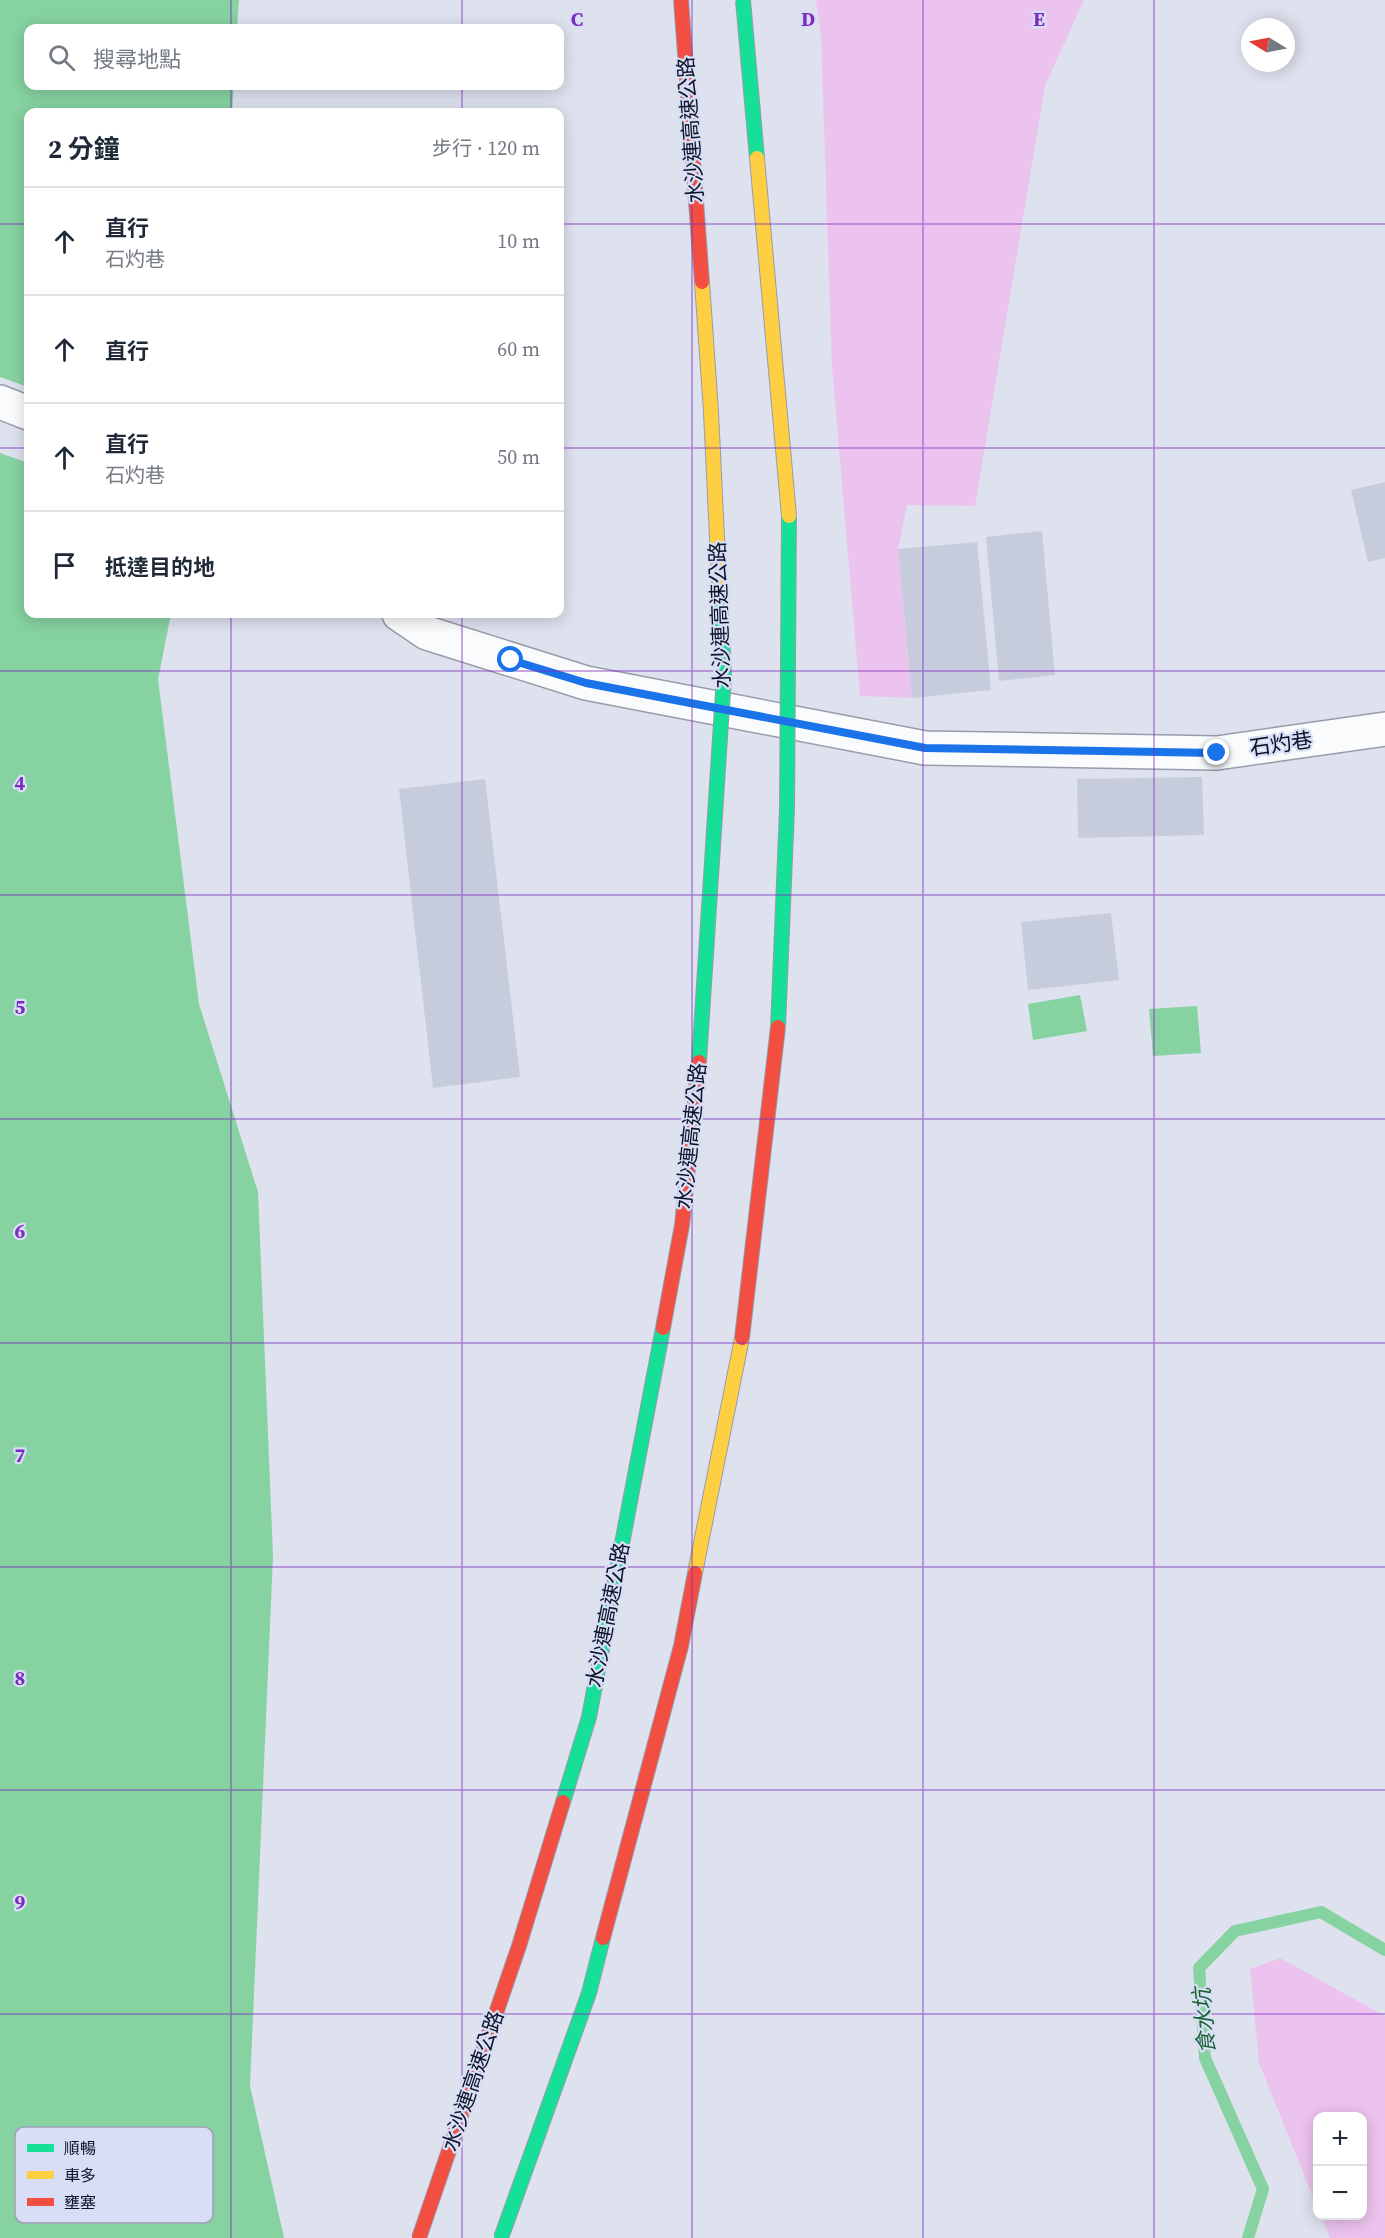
<!DOCTYPE html>
<html lang="zh-TW">
<meta charset="utf-8">
<style>
body{margin:0;font-family:"Source Serif 4","Noto Sans TC",serif;background:#f6f6f7;color:#1f2937}
.controls{position:absolute;right:18px;bottom:18px;display:grid;overflow:hidden;border-radius:12px;box-shadow:0 3px 15px #0003}
.controls button{width:54px;height:54px;display:grid;place-items:center;padding:0;border:0;border-bottom:2px solid #e0e1e3;background:#fff;color:#1f2937;font:30px sans-serif}
.compass{position:absolute;left:1241px;top:18px;width:54px;height:54px;border-radius:50%;background:#fff;box-shadow:0 3px 15px #0003;rotate:280deg}
.stop{position:absolute;width:18px;height:18px;margin:-14px;border:4px solid #1a73e8;border-radius:50%;background:#fff}
.stop.end{background:#1a73e8;border-color:#fff;box-shadow:0 2px 6px #0008}
.list{margin:0;padding:0;list-style:none}
h2{display:flex;justify-content:space-between;align-items:center;height:78px;margin:0;padding:0 24px;font-size:26px}
h2 small{font-size:20px;font-weight:400;color:#747a83}
.list li{display:grid;grid-template-columns:39px 1fr auto;gap:18px;align-items:center;box-sizing:border-box;height:108px;padding:0 24px;border-top:2px solid #e0e1e3}
.list b{display:block;font-size:22px;white-space:nowrap}
.list p{margin:0;font-size:20px;white-space:nowrap;color:#747a83}
.list em{font-size:20px;font-style:normal;color:#747a83}
.icon{flex:none;width:33px;height:33px;fill:none;stroke:currentColor;stroke-width:2;stroke-linecap:round;stroke-linejoin:round}
.map{position:relative;flex:none;width:1385px;height:2238px;overflow:hidden}
.search{position:absolute;background:#fff;box-shadow:0 3px 15px #0003;left:24px;top:24px;width:540px;height:66px;display:flex;align-items:center;gap:15px;box-sizing:border-box;padding:0 21px;border-radius:12px;color:#747a83;font-size:22px}
.panel{position:absolute;background:#fff;box-shadow:0 3px 15px #0003;left:24px;top:108px;width:540px;height:510px;border-radius:12px}
.map>svg:first-child{display:block}
.green{fill:#ecc3ee}
.water{fill:#86d2a0}
.pier{fill:#dee2ee}
.lines{fill:none;stroke-linecap:round;stroke-linejoin:round}
.stream{stroke:#86d2a0;stroke-width:12}
.building{fill:#c7ccdc}
.street-casing{stroke:#989caa;stroke-width:36}
.street{stroke:#fafbfc;stroke-width:33}
.fast-bridge-casing{stroke:#989caa;stroke-width:16;stroke-linecap:butt}
.slow-bridge-casing{stroke:#989caa;stroke-width:16;stroke-linecap:butt}
.jam-bridge-casing{stroke:#989caa;stroke-width:16;stroke-linecap:butt}
.fast-bridge{stroke:#16e098;stroke-width:14}
.slow-bridge{stroke:#ffcf43;stroke-width:14}
.jam-bridge{stroke:#f24e42;stroke-width:14}
.route{stroke:#1a73e8;stroke-width:8}
.grid{fill:none;stroke:#7b2cbf;stroke-width:1.5;stroke-opacity:0.55}
.labels{text-anchor:middle;stroke-width:4.5;stroke-linejoin:round;paint-order:stroke}
.street-label{font-size:21px;fill:#0e1326;stroke:#d7def5}
.water-label{font-size:22px;font-style:italic;fill:#196333;stroke:#d7def5}
.key{fill:#d7def5;stroke:#9ba1b7;stroke-width:1.5}
.key-label{font-size:16px;fill:#0e1326}
.grid-label{font-size:20px;text-anchor:middle;font-weight:bold;fill:#7b2cbf;stroke:#d7def5;stroke-width:4.5;stroke-linejoin:round;paint-order:stroke}
</style>
<div class="map">
<svg width="1385" height="2238" viewBox="0 0 1385 2238">
<rect width="100%" height="100%" fill="#dee2ee"/>
<g class="green">
<polygon points="816,0 1084,0 1045,86 975,506 907,505 898,550 912,698 860,696 832,367 821,36"/>
<polygon points="1280,1958 1385,2016 1385,2238 1330,2238 1321,2216 1362,2216 1362,2116 1318,2116 1317,2207 1259,2063 1250,1969"/>
</g>
<g class="water">
<polygon points="0,0 239,0 237,28 28,28 28,86 234,86 232,112 28,112 28,614 171,614 158,679 199,1004 258,1192 273,1556 250,2086 284,2238 0,2238"/>
<polygon points="1080,995 1087,1031 1033,1040 1028,1004"/>
<polygon points="1197,1006 1201,1053 1153,1056 1149,1009"/>
</g>
<polygon class="pier" points="0,377 28,387 28,463 0,453"/>
<g class="lines">
<polyline class="stream" points="1248,2238 1263,2189 1205,2058 1199,1968 1235,1931 1321,1912 1385,1950"/>
</g>
<g class="building">
<polygon points="1385,482 1385,558 1368,562 1351,490"/>
<polygon points="1042,531 1055,675 999,681 986,537"/>
<polygon points="977,542 991,690 912,698 898,549"/>
<polygon points="1202,777 1204,835 1078,838 1077,779"/>
<polygon points="485,779 520,1077 433,1088 399,789"/>
<polygon points="1111,913 1119,980 1028,990 1021,922"/>
</g>
<g class="lines">
<defs>
<g id="street">
<polyline points="0,402 28,413"/>
<polyline points="399,614 427,633 586,683 925,748 1217,753 1385,729"/>
</g>
</defs>
<use href="#street" class="street-casing"/>
<use href="#street" class="street"/>
<defs>
<g id="fast-bridge">
<polyline points="743,0 757,158"/>
<polyline points="778,1027 787,809 789,516"/>
<polyline points="699,1062 724,676 719,579"/>
<polyline points="563,1802 589,1717 663,1328"/>
<polyline points="501,2238 589,1993 603,1938"/>
</g>
<g id="slow-bridge">
<polyline points="757,158 789,516"/>
<polyline points="702,282 711,412 719,579"/>
<polyline points="695,1573 742,1338"/>
</g>
<g id="jam-bridge">
<polyline points="681,0 702,282"/>
<polyline points="663,1328 682,1225 699,1062"/>
<polyline points="742,1338 778,1027"/>
<polyline points="603,1938 681,1646 695,1573"/>
<polyline points="419,2238 519,1946 563,1802"/>
</g>
</defs>
<use href="#fast-bridge" class="fast-bridge-casing"/>
<use href="#slow-bridge" class="slow-bridge-casing"/>
<use href="#jam-bridge" class="jam-bridge-casing"/>
<use href="#fast-bridge" class="fast-bridge"/>
<use href="#slow-bridge" class="slow-bridge"/>
<use href="#jam-bridge" class="jam-bridge"/>
</g>
<g class="lines">
<polyline class="route" points="511,660 586,683 925,748 1217,753"/>
</g>
<path class="grid" d="M231,0V28M462,0V28M692,0V2238M923,0V2238M1154,0V2238M231,86V112M462,86V112M0,224H28M560,224H1385M0,448H28M560,448H1385M231,614V2238M462,614V2238M0,671H1385M0,895H1385M0,1119H1385M0,1343H1385M0,1567H1385M0,1790H1385M0,2014H1385"/>
<g class="labels">
<g class="street-label">
<text transform="translate(691 130) rotate(-94)" y="7">水沙連高速公路</text>
<text transform="translate(720 615) rotate(-92)" y="7">水沙連高速公路</text>
<text transform="translate(1281 744) rotate(-8)" y="7">石灼巷</text>
<text transform="translate(691 1136) rotate(-84)" y="7">水沙連高速公路</text>
<text transform="translate(608 1615) rotate(-79)" y="7">水沙連高速公路</text>
<text transform="translate(473 2081) rotate(-71)" y="7">水沙連高速公路</text>
</g>
<g class="water-label">
<text transform="translate(1204 2021) rotate(-95)" y="8">食水坑</text>
</g>
</g>
<rect x="15" y="2127" width="198" height="96" rx="9" class="key"/>
<rect x="27" y="2144" width="27" height="8" fill="#16e098"/>
<rect x="27" y="2171" width="27" height="8" fill="#ffcf43"/>
<rect x="27" y="2198" width="27" height="8" fill="#f24e42"/>
<g class="key-label">
<text x="64" y="2154">順暢</text>
<text x="64" y="2181">車多</text>
<text x="64" y="2208">壅塞</text>
</g>
<g class="grid-label">
<text x="577" y="26">C</text>
<text x="808" y="26">D</text>
<text x="1039" y="26">E</text>
<text x="20" y="790">4</text>
<text x="20" y="1014">5</text>
<text x="20" y="1238">6</text>
<text x="20" y="1462">7</text>
<text x="20" y="1685">8</text>
<text x="20" y="1909">9</text>
</g>
</svg>
<div class="controls">
<button>+</button>
<button>−</button>
</div>
<svg class="compass" viewBox="-18 -18 36 36"><path d="M0-13l5 13h-10z" fill="#e53935"/><path d="M0 13l5-13h-10z" fill="#747a83"/></svg>
<div class="stop" style="left:511px;top:660px"></div>
<div class="stop end" style="left:1217px;top:753px"></div>
<div class="search"><svg class="icon" aria-label="search" viewBox="0 0 24 24"><circle cx="10" cy="10" r="6"/><path d="M15 15l6 6"/></svg>搜尋地點</div>
<section class="panel">
<h2>2 分鐘<small>步行 · 120 m</small></h2>
<ul class="list">
<li><svg class="icon" aria-label="ahead" viewBox="0 0 24 24"><path d="M12 20V5M6 11l6-6 6 6"/></svg><div><b>直行</b><p>石灼巷</p></div><em>10 m</em></li>
<li><svg class="icon" aria-label="ahead" viewBox="0 0 24 24"><path d="M12 20V5M6 11l6-6 6 6"/></svg><div><b>直行</b></div><em>60 m</em></li>
<li><svg class="icon" aria-label="ahead" viewBox="0 0 24 24"><path d="M12 20V5M6 11l6-6 6 6"/></svg><div><b>直行</b><p>石灼巷</p></div><em>50 m</em></li>
<li><svg class="icon" aria-label="arrive" viewBox="0 0 24 24"><path d="M6 21V4h12l-3 4 3 4H6"/></svg><div><b>抵達目的地</b></div></li>
</ul>
</section>
</div>
